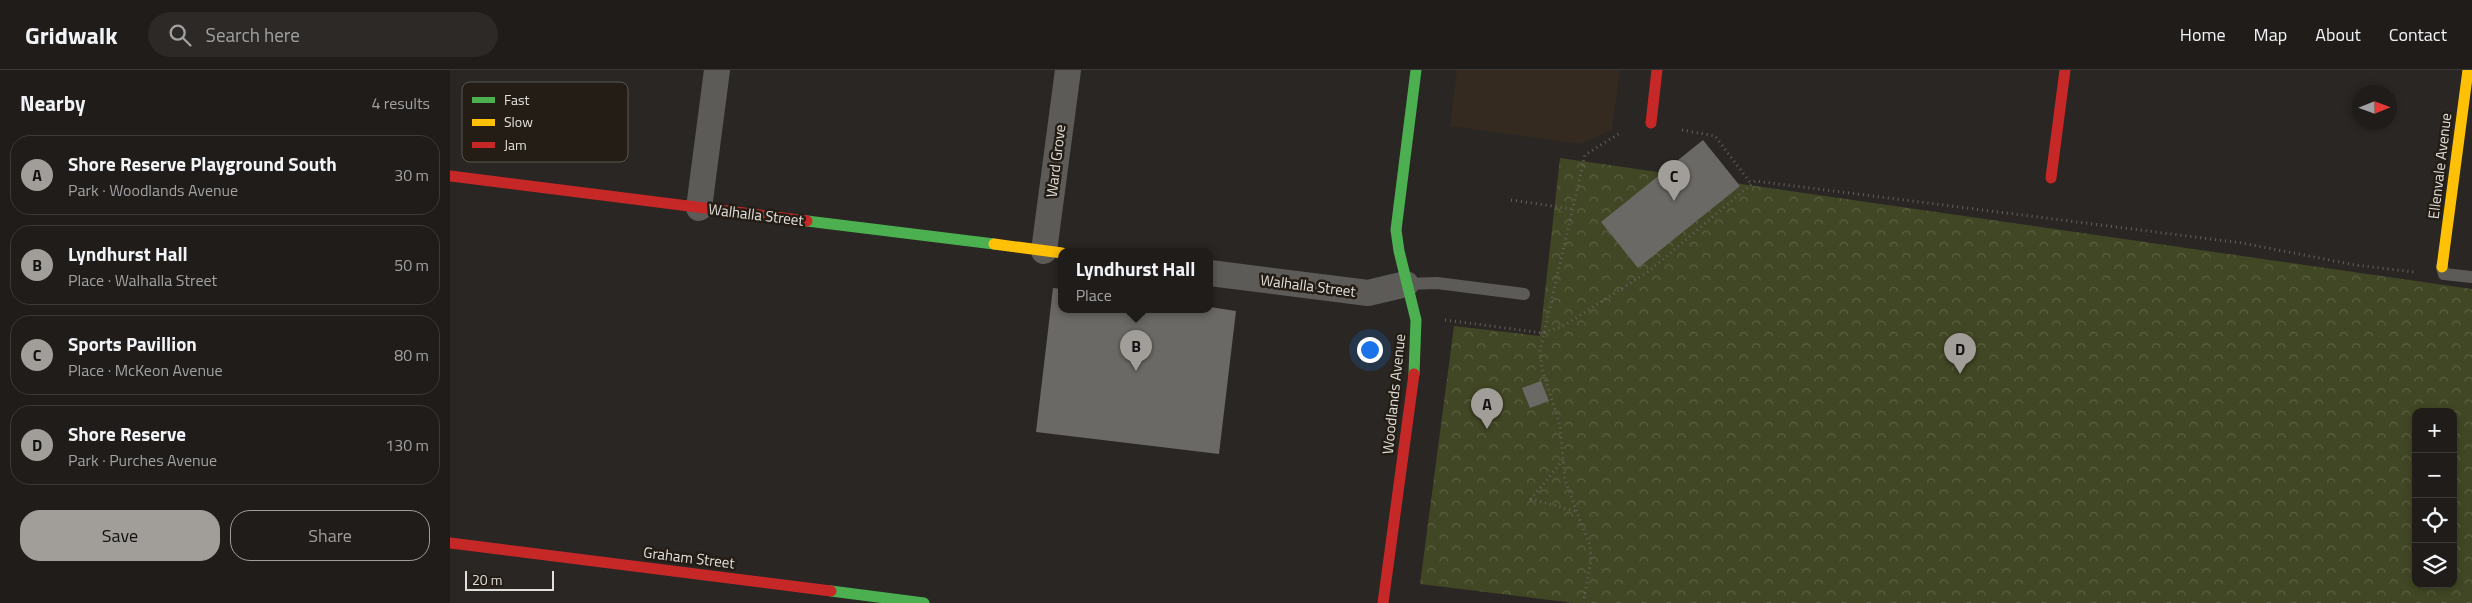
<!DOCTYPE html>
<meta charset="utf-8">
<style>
body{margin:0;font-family:"Titillium Web",sans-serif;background:#2c2927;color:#f1f3f6}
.controls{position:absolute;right:15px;bottom:15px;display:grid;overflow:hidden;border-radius:10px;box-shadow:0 2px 8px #0003}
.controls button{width:45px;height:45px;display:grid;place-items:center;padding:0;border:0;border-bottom:1px solid #3c3a39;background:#1f1c1a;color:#f1f3f6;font:25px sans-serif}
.compass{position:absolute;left:1902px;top:15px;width:45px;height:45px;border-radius:50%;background:#1f1c1a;box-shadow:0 2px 8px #0003;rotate:89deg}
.scale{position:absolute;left:15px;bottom:12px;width:89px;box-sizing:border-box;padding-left:5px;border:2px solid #e2ded9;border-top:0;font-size:14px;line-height:18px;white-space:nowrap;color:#e2ded9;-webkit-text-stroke:4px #231d16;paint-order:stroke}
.you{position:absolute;left:919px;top:279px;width:18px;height:18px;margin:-12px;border:4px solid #fff;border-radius:50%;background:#1a73e8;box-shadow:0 0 0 8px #1a73e833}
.badge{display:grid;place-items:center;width:32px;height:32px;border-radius:50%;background:#a19e99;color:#111;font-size:16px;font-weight:700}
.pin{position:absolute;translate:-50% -41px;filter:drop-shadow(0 1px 2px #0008)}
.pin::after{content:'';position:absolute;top:26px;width:18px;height:15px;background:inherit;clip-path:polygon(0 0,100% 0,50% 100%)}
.popup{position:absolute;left:608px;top:178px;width:155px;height:65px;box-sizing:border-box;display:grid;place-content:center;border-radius:10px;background:#1f1c1a;filter:drop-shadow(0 1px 4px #0005);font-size:16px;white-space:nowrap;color:#a1a1a2}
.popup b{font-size:19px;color:#f1f3f6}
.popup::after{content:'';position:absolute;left:50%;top:100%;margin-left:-10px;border:10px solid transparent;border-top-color:#1f1c1a}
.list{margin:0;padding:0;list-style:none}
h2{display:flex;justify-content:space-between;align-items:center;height:65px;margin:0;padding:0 20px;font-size:21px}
h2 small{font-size:16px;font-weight:400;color:#a1a1a2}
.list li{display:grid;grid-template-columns:32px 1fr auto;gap:15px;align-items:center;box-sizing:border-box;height:80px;margin:0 10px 10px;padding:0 10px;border:1px solid #3c3a39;border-radius:20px}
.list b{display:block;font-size:19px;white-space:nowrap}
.list p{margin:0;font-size:16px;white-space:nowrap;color:#a1a1a2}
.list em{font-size:16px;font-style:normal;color:#a1a1a2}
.actions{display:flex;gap:10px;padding:15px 20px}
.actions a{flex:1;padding:11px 0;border:1px solid #a19e99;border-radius:20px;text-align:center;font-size:18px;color:#a19e99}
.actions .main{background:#a19e99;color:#111}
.icon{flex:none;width:28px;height:28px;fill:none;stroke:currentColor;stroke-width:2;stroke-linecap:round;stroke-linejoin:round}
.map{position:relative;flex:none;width:2022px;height:533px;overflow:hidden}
header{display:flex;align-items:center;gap:30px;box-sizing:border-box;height:70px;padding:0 25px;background:#1f1c1a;border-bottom:1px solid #3c3a39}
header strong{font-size:24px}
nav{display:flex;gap:28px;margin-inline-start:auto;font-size:18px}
.search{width:350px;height:45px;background:#2c2927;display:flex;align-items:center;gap:12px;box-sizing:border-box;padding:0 18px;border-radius:28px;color:#a1a1a2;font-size:19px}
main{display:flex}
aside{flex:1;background:#1f1c1a}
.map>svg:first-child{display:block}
.built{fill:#342a20}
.park{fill:url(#park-crowns);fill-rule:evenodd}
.building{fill:#6b6966}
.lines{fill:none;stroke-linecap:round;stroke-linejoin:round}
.path{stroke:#64625f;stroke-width:3;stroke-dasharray:1 4;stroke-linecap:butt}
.lane{stroke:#5d5b58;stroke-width:12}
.street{stroke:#5d5b58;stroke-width:26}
.fast{stroke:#4caf50;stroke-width:11}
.slow{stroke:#ffc107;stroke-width:11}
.jam{stroke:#c62828;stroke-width:11}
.labels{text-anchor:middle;stroke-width:5;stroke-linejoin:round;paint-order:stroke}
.street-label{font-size:15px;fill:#e2ded9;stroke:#231d16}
.key{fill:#231d16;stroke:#5c5750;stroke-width:1}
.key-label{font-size:14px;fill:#e2ded9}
</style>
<header>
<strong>Gridwalk</strong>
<div class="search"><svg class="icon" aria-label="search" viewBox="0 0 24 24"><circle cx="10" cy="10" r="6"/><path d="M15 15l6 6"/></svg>Search here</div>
<nav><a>Home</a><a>Map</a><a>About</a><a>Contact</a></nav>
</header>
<main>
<aside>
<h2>Nearby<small>4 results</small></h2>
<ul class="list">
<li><span class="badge">A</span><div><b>Shore Reserve Playground South</b><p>Park · Woodlands Avenue</p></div><em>30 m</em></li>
<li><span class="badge">B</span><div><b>Lyndhurst Hall</b><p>Place · Walhalla Street</p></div><em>50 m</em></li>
<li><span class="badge">C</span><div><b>Sports Pavillion</b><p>Place · McKeon Avenue</p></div><em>80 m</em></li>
<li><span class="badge">D</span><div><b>Shore Reserve</b><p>Park · Purches Avenue</p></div><em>130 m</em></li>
</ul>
<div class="actions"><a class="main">Save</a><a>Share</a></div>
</aside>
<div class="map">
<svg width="2022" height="533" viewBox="0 0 2022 533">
<defs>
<pattern id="park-crowns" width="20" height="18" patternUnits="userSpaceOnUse" patternTransform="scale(1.25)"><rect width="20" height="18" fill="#414624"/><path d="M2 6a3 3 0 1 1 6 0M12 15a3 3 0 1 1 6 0" fill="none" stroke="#5c6043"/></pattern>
</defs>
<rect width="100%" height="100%" fill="#292623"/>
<polygon class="built" points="1007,0 1170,0 1162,60 1130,74 1000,56"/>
<path class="park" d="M1110,88L2022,219V533H1124L970,514L1004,256L1090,266ZM1966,342H2003V514H1966Z"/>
<g class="building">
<polygon points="1253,70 1290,116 1188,198 1151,152"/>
<polygon points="603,218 612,219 612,240 760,240 760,237 786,241 769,384 586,362"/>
<polygon points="1091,311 1099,331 1080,338 1072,318"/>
</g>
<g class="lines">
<g class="path">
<polyline points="1232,60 1265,66 1302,115"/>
<polyline points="1061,130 1122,139"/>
<polyline points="995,250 1093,263 1115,255 1199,201 1305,111 1792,173 1905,195 1964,202"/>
<polyline points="1113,390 1081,429 1128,442"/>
<polyline points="1134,528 1141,490 1140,476 1115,410 1110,355 1092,299 1090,281 1135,85 1170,63"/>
</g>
<g class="lane">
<polyline points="1992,197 1994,204 2022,207"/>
<polyline points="956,214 987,213 1074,224"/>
</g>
<g class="street">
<polyline points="249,138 267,0"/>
<polyline points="594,181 618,0"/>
<polyline points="760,203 918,223 956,214"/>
</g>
<g class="fast">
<polyline points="357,151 544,174"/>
<polyline points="964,304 966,250 949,181 946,160 966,0"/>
<polyline points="381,521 474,533"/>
</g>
<g class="slow">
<polyline points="544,174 612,183"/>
<polyline points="1992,197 2018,0"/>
</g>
<g class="jam">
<polyline points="1201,53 1207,0"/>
<polyline points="0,106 357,151"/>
<polyline points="1601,108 1615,0"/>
<polyline points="0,473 381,521"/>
<polyline points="933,533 964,304"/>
</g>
</g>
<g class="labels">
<g class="street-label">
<text transform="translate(606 91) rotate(-83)" y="5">Ward Grove</text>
<text transform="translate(1990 96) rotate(-83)" y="5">Ellenvale Avenue</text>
<text transform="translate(306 145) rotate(7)" y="5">Walhalla Street</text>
<text transform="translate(858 216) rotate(7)" y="5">Walhalla Street</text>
<text transform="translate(944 324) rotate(-84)" y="5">Woodlands Avenue</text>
<text transform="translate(239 488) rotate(7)" y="5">Graham Street</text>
</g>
</g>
<rect x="12" y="12" width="166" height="80" rx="8" class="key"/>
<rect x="22" y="27" width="23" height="6" fill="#4caf50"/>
<rect x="22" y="49" width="23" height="7" fill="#ffc107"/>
<rect x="22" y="72" width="23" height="6" fill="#c62828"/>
<g class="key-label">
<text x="54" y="35">Fast</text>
<text x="54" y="57">Slow</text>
<text x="54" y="80">Jam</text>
</g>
</svg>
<div class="controls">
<button>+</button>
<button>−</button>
<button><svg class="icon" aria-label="locate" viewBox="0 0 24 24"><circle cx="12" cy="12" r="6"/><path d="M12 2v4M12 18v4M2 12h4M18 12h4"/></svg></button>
<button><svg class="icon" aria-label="layers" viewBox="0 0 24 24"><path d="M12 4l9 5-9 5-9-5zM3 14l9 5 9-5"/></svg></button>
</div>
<svg class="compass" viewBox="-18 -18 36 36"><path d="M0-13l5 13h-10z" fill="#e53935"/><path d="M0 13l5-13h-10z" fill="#a1a1a2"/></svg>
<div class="scale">20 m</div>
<div class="you"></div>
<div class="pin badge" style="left:1037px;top:359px">A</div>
<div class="pin badge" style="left:686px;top:301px">B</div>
<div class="popup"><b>Lyndhurst Hall</b>Place</div>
<div class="pin badge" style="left:1224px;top:131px">C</div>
<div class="pin badge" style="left:1510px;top:304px">D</div>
</div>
</main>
